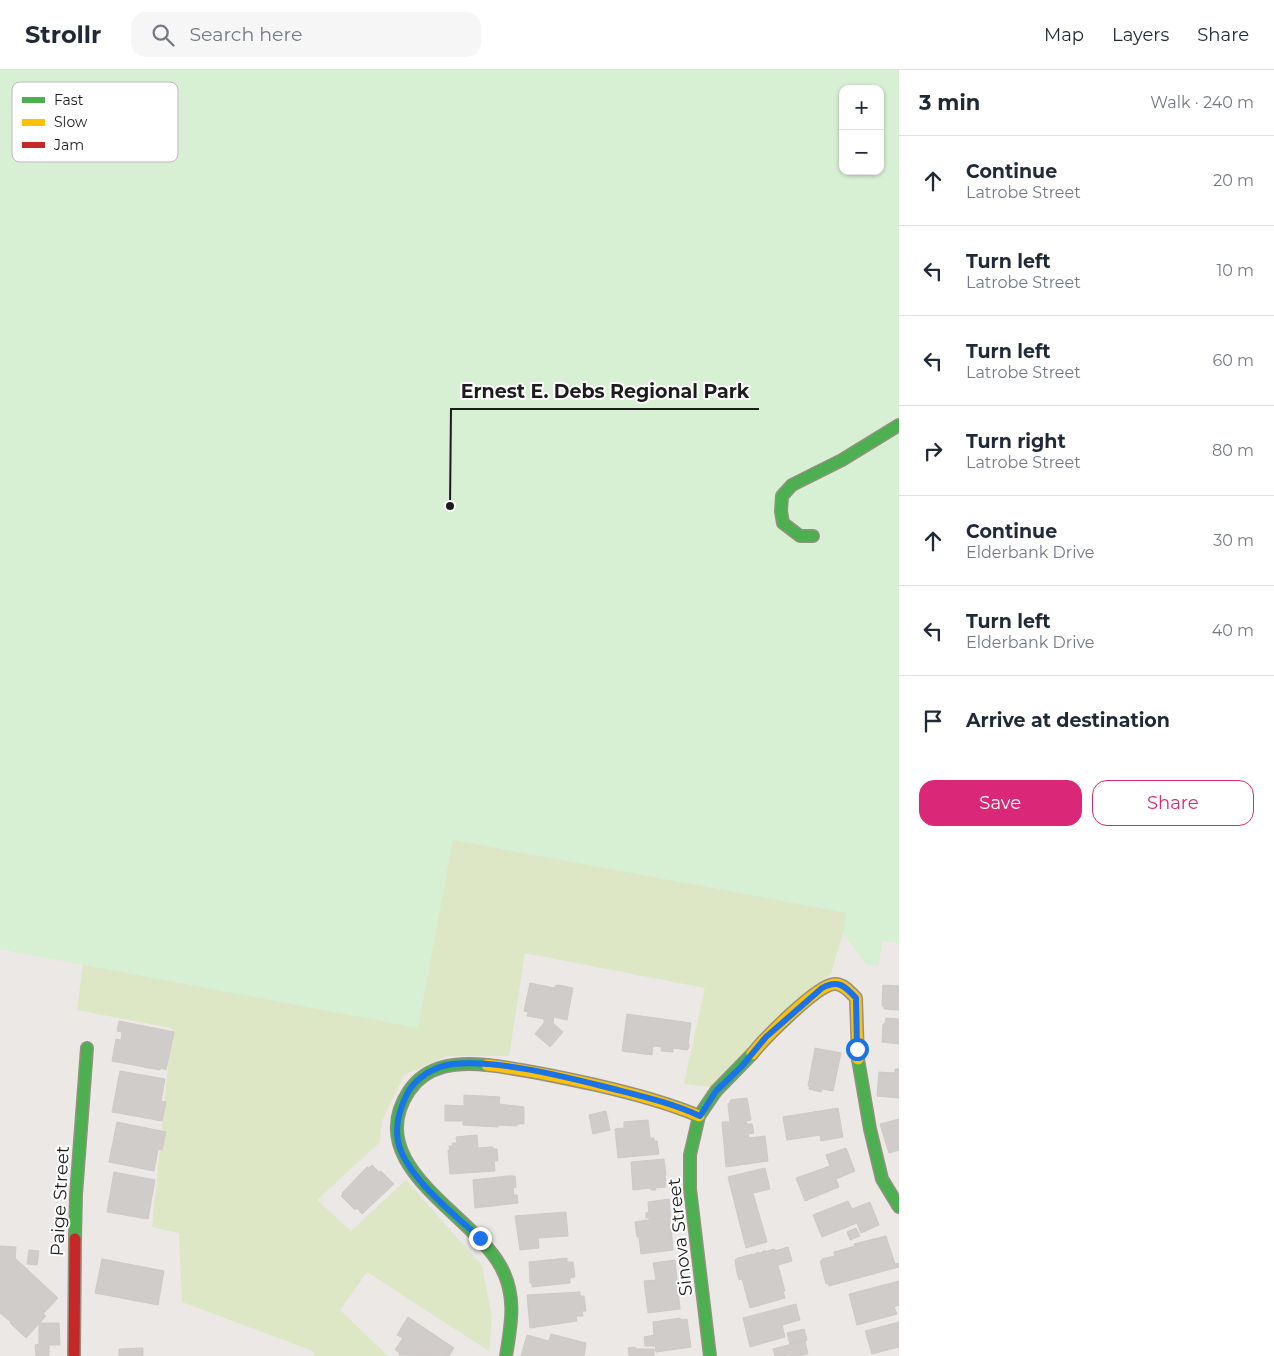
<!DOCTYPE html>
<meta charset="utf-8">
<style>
body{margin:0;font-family:Montserrat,sans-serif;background:#f6f6f7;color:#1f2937}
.controls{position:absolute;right:15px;top:15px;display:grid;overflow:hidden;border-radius:10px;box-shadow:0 1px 4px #0004}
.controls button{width:45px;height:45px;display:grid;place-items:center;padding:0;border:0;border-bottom:1px solid #e0e1e3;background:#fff;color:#1f2937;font:25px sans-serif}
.stop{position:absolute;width:15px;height:15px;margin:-11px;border:4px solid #1a73e8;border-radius:50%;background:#fff}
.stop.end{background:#1a73e8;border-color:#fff;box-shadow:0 1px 5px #0008}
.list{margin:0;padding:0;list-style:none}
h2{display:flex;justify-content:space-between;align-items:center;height:65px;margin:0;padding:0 20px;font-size:21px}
h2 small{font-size:16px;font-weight:400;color:#747a83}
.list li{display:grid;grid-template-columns:32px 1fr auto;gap:15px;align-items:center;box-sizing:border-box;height:90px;padding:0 20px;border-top:1px solid #e0e1e3}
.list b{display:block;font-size:19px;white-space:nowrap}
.list p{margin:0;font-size:16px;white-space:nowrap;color:#747a83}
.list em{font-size:16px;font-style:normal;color:#747a83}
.actions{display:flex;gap:10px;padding:15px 20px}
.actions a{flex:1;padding:11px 0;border:1px solid #db2777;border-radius:15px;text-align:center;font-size:18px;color:#db2777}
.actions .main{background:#db2777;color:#fff}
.icon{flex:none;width:28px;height:28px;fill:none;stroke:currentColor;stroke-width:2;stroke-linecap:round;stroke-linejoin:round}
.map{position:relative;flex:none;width:899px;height:1286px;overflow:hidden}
header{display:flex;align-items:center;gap:30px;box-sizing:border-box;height:70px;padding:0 25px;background:#fff;border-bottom:1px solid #e0e1e3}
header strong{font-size:24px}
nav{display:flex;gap:28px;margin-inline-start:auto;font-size:18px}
.search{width:350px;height:45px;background:#f6f6f7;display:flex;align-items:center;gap:12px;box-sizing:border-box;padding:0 18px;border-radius:15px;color:#747a83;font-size:19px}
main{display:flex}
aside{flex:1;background:#fff}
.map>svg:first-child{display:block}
.grass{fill:#dde6c5;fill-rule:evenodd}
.park{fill:#d7efd2;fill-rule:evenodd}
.building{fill:#d0ccca;stroke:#cec9c7}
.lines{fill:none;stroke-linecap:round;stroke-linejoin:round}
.fast-casing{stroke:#94917f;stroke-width:14}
.slow-casing{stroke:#94917f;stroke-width:14}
.jam-casing{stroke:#94917f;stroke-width:14}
.fast{stroke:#4caf50;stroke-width:11}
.slow{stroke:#ffc107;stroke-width:11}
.jam{stroke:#c62828;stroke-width:11}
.route{stroke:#1a73e8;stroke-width:6}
.labels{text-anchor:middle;stroke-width:4;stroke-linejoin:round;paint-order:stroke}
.street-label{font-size:18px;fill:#1c1c1c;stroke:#fff}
.key{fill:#fff;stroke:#bbb;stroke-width:1}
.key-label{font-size:14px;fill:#1c1c1c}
.leader{fill:none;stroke:#1c1c1c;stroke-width:2}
.callout-dot{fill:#1c1c1c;stroke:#fff;stroke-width:2}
.callout-label{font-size:19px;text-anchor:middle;font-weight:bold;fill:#1c1c1c;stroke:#fff;stroke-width:4;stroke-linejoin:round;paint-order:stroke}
</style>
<header>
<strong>Strollr</strong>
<div class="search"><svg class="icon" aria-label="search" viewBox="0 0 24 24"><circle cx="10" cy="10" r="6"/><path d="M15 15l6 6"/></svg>Search here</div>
<nav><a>Map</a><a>Layers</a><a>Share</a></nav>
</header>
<main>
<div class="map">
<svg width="899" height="1286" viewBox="0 0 899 1286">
<rect width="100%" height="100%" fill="#ebe8e5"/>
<path class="grass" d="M0,0H899V873L882,870L878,896L867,894L843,863L831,903L711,1017L684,1014L705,918L525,883L509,986H446L404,1005L382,1051L380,1072L317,1130L351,1161L406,1110L482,1196L492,1247L489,1281L367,1202L340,1240L388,1286H314L313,1281L182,1232L179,1163L152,1157L172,958L77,940L83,894L0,879ZM843,19H880V101H843Z"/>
<path class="park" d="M0,0H899V873L882,870L878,896L867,894L843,863L847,843L453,770L418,958L0,879ZM843,19H880V101H843Z"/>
<g class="building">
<polygon points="530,913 555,918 555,916 558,915 573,918 567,950 554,947 553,953 563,962 550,977 535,964 544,953 544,949 527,946 528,942 524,941"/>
<polygon points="883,915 899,916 899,940 884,939 884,936 882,936"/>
<polygon points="627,944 691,953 688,974 689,974 689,978 687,980 673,978 673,982 661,981 662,977 653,976 652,985 622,981"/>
<polygon points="886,948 899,949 899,974 882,972 883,954 885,954"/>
<polygon points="119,951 174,962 166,1000 161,998 160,1000 112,991 116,969 121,970 122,962 117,961"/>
<polygon points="815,978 841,983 833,1021 822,1019 821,1022 809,1019 810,1017 808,1016"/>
<polygon points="895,999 899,999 899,1028 877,1026 879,1002 895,1003"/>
<polygon points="120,1001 165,1009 161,1031 166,1032 162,1051 112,1042"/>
<polygon points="464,1025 500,1027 499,1034 524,1037 524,1054 517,1054 517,1056 498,1055 498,1057 463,1055 463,1051 445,1051 445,1035 464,1036"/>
<polygon points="747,1028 751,1050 746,1051 747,1054 752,1054 754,1063 748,1064 749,1068 765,1066 768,1091 726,1097 722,1052 730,1052 728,1035 731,1030"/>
<polygon points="838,1038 843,1067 821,1071 820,1065 787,1070 783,1047"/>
<polygon points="606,1041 610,1060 593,1064 589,1045"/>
<polygon points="899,1049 899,1080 889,1083 880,1054"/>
<polygon points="648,1050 650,1068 654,1068 654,1071 657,1071 659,1084 618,1088 615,1059 624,1058 624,1052"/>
<polygon points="117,1052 166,1062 162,1080 158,1079 154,1101 109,1092"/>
<polygon points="477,1065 478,1078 493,1077 493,1079 497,1079 498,1091 494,1091 495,1101 450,1104 448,1080 450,1080 449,1076 453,1076 452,1073 457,1073 456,1067"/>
<polygon points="846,1078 855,1101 836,1109 839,1117 805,1131 796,1108 830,1096 826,1085"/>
<polygon points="664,1089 666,1105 665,1105 666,1117 655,1118 656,1120 651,1120 651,1118 633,1120 631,1092"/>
<polygon points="372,1095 379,1102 381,1101 394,1114 362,1144 357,1138 355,1140 341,1126 343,1124 342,1123 367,1097 369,1098"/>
<polygon points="765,1098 770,1119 753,1123 767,1172 746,1178 728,1107"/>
<polygon points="114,1102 155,1110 148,1149 107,1142"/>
<polygon points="508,1106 515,1106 516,1117 513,1118 514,1125 517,1125 518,1133 475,1138 473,1110"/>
<polygon points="669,1129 673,1180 641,1184 639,1167 637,1167 635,1152 649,1150 649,1147 646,1148 646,1143 649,1142 648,1132"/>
<polygon points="848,1131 852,1139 870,1132 879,1155 861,1163 857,1153 822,1167 813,1145"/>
<polygon points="566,1142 568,1166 538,1168 539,1178 520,1180 515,1146"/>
<polygon points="856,1158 860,1166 850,1170 847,1162"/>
<polygon points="886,1166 895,1194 898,1193 899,1197 829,1216 828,1213 826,1214 820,1191 822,1191 822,1189 835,1186 834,1182 855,1176 854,1174"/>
<polygon points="0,1176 16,1177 15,1188 58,1228 43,1244 46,1246 26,1268 10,1253 11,1252 0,1243"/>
<polygon points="788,1177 792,1191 778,1195 785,1221 783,1221 785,1228 750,1238 742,1209 739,1210 737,1203 735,1190 738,1188 752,1184 752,1185 759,1182 759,1184 765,1180 765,1182 774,1179 775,1181"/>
<polygon points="29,1180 39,1181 37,1195 27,1194"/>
<polygon points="567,1188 567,1192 573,1192 575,1207 570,1208 570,1213 532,1217 532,1213 530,1213 529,1192"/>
<polygon points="102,1189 164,1201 158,1235 95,1223"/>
<polygon points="675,1190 680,1239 648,1243 644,1211 656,1210 653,1193"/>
<polygon points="899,1211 899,1235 894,1237 897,1244 857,1255 849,1224"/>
<polygon points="580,1222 580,1226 584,1226 586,1241 582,1241 583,1246 576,1246 577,1251 530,1258 527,1225"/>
<polygon points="796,1234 800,1250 782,1255 785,1267 750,1277 743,1248"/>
<polygon points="408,1247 454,1278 449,1286 399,1285 400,1283 395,1280 403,1268 397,1265"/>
<polygon points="680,1248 681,1250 687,1249 691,1277 656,1282 655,1276 645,1276 644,1267 654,1265 653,1252"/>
<polygon points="899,1252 899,1277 872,1284 865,1261"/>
<polygon points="39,1253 59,1253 60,1275 49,1275 49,1286 36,1286 35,1275 39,1274"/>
<polygon points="804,1259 807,1270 790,1274 787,1263"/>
<polygon points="551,1264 586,1273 584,1286 521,1286 527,1265 549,1271"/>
<polygon points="807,1270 805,1271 808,1284 799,1286 790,1286 789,1284 787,1286 775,1286 773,1279"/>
<polygon points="635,1277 636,1279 654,1279 654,1286 629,1286 628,1278"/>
<polygon points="143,1278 143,1286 119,1286 119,1279"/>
</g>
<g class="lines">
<defs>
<g id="fast">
<polyline points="813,466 800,466 783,453 781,441 782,426 792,415 842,390 899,355"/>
<polyline points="858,989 870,1059 882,1109 899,1137"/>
<path d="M487,995C458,992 427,994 409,1021C360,1095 472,1143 501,1197C517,1226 511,1255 506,1286"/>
<polyline points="75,1169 76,1125 87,978"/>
<polyline points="710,1286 690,1119 690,1085 699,1046 716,1021 752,984"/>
</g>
<g id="slow">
<path d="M752,984C764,969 817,915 834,914C843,913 850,922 856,928L858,989"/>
<path d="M487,995C524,999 560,1007 596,1015C631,1023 666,1032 699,1046"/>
</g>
<polyline id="jam" points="74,1286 75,1169"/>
</defs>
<use href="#fast" class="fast-casing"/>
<use href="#slow" class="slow-casing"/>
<use href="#jam" class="jam-casing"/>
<use href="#fast" class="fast"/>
<use href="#slow" class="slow"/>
<use href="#jam" class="jam"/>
</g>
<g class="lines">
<path class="route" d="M480,1168C456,1146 404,1105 398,1071C395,1056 400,1038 407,1024C415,1008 435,996 453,994C498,990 558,1005 602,1016C636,1025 667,1031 700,1046L716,1021L742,996L766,967L822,918C838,909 845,916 856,928L857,979"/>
</g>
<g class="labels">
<g class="street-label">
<text transform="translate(60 1131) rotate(-87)" y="6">Paige Street</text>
<text transform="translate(680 1167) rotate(-96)" y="6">Sinova Street</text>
</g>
</g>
<rect x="12" y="12" width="166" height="80" rx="8" class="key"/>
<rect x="22" y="27" width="23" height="6" fill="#4caf50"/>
<rect x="22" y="49" width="23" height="7" fill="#ffc107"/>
<rect x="22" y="72" width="23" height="6" fill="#c62828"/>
<g class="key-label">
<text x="54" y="35">Fast</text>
<text x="54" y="57">Slow</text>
<text x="54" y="80">Jam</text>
</g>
<path class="leader" d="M450 436L451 339H759"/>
<circle class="callout-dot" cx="450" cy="436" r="5"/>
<g class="callout-label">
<text x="605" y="328">Ernest E. Debs Regional Park</text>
</g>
</svg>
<div class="controls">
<button>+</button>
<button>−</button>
</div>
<div class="stop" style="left:857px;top:979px"></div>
<div class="stop end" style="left:480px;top:1168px"></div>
</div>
<aside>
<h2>3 min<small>Walk · 240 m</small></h2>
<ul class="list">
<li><svg class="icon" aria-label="ahead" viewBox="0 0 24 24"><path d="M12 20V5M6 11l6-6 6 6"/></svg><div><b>Continue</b><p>Latrobe Street</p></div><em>20 m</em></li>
<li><svg class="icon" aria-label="left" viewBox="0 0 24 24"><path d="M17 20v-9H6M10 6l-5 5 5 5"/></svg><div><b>Turn left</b><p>Latrobe Street</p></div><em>10 m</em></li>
<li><svg class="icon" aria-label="left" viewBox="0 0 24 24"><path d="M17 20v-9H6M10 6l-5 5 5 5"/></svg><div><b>Turn left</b><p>Latrobe Street</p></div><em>60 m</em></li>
<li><svg class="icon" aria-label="right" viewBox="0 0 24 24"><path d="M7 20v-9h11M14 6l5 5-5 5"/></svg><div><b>Turn right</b><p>Latrobe Street</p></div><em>80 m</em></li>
<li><svg class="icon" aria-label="ahead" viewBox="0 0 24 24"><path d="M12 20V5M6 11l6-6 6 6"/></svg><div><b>Continue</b><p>Elderbank Drive</p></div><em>30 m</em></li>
<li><svg class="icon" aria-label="left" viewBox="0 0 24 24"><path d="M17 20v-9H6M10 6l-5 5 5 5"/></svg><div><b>Turn left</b><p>Elderbank Drive</p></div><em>40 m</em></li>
<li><svg class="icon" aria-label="arrive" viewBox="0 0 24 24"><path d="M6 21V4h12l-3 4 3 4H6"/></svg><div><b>Arrive at destination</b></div></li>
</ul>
<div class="actions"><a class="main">Save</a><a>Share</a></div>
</aside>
</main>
